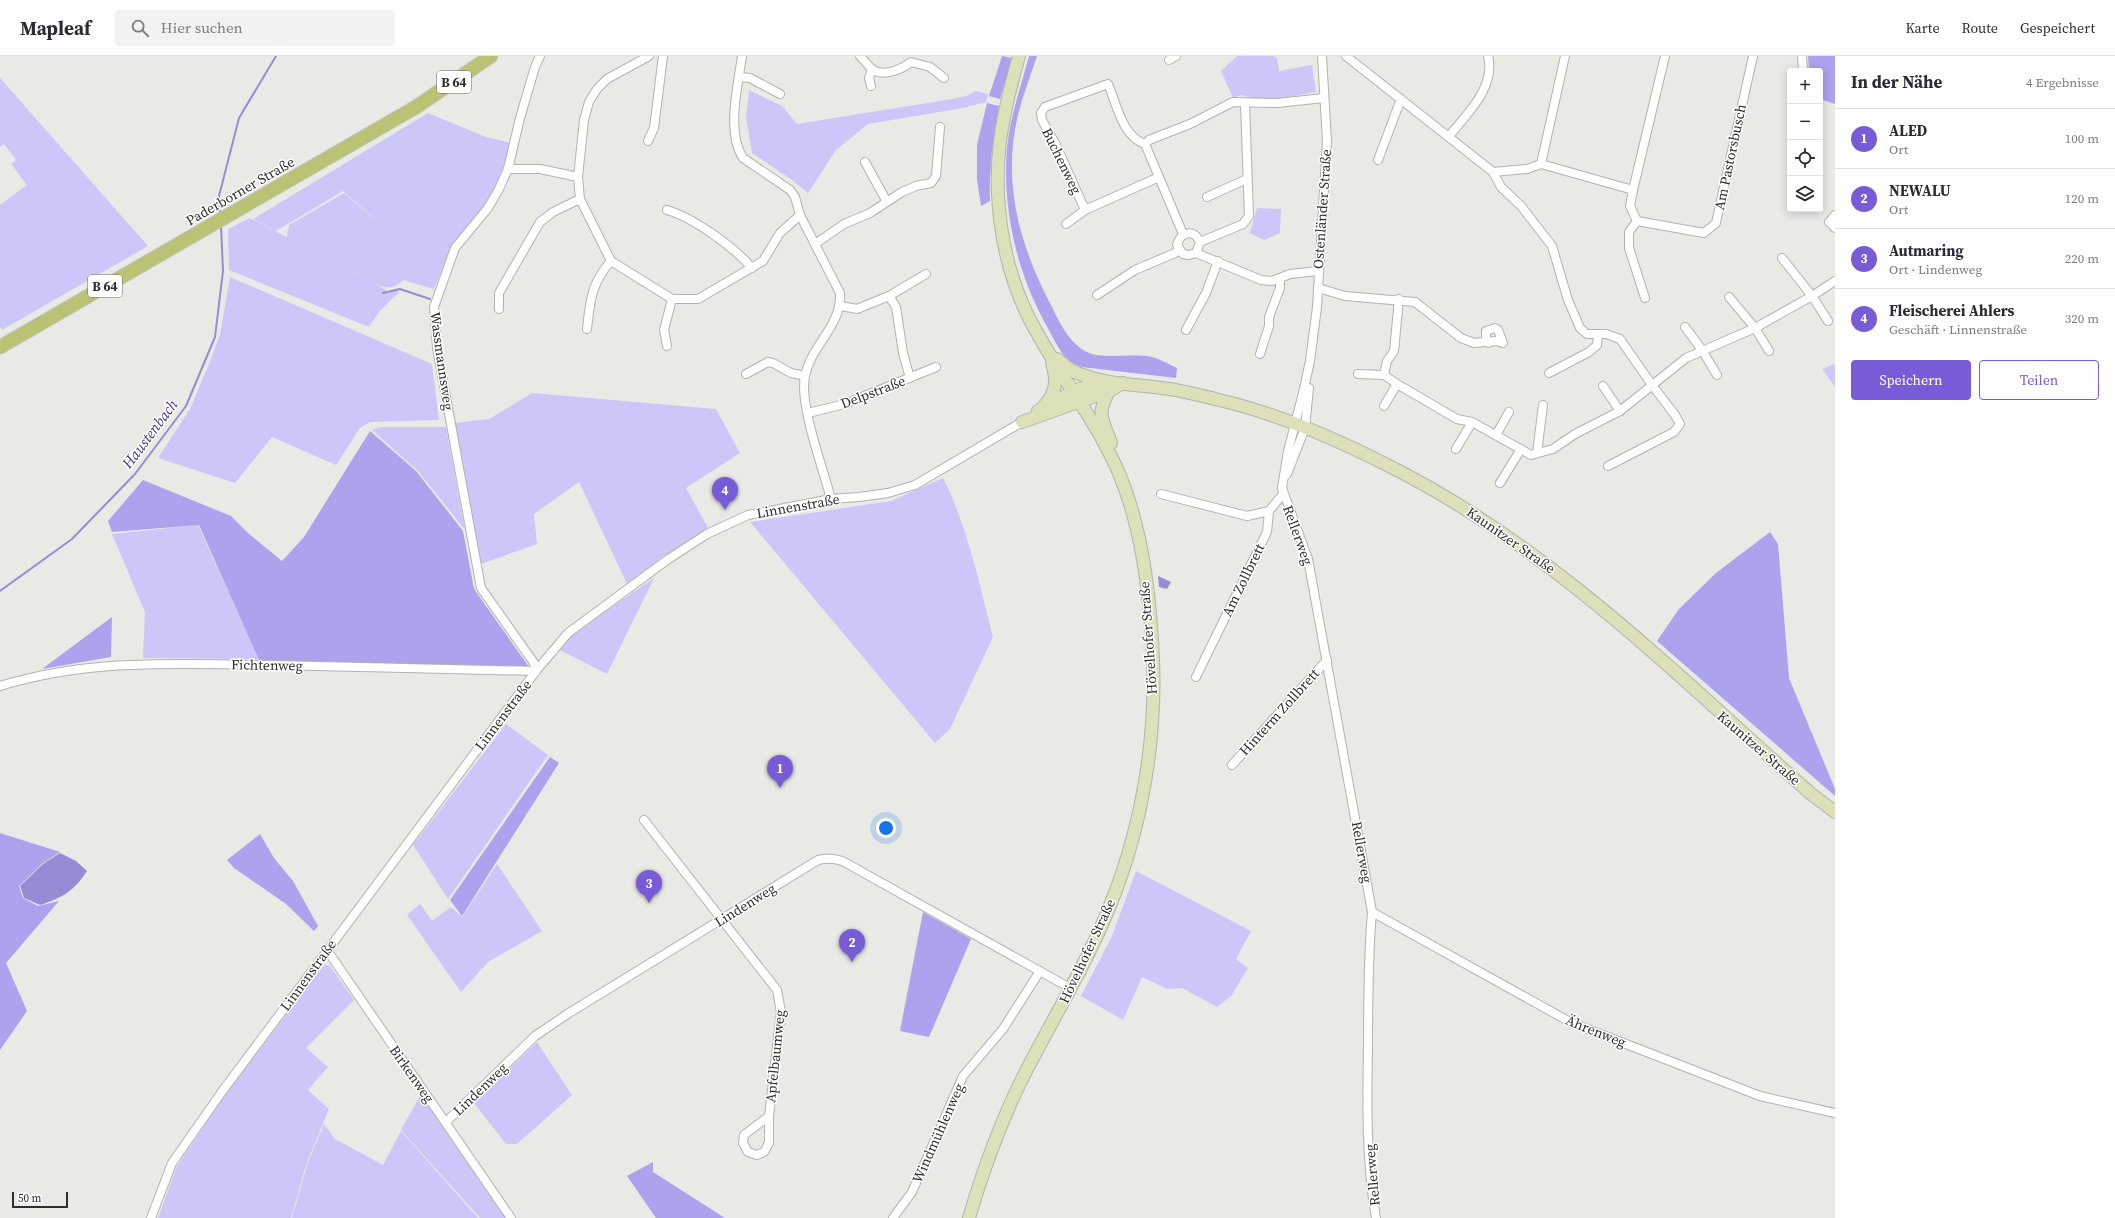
<!DOCTYPE html>
<html lang="de">
<meta charset="utf-8">
<style>
body{margin:0;font-family:"Source Serif 4",serif;background:#f2f2f3;color:#2b2b33}
.controls{position:absolute;right:12px;top:12px;display:grid;overflow:hidden;border-radius:4px;box-shadow:0 2px 10px #0003}
.controls button{width:36px;height:36px;display:grid;place-items:center;padding:0;border:0;border-bottom:1px solid #e1e1e2;background:#fff;color:#2b2b33;font:20px sans-serif}
.scale{position:absolute;left:12px;bottom:10px;width:56px;box-sizing:border-box;padding-left:4px;border:2px solid #2e2e2d;border-top:0;font-size:11px;line-height:14px;white-space:nowrap;color:#2e2e2d;-webkit-text-stroke:3px #fff;paint-order:stroke}
.you{position:absolute;left:886px;top:772px;width:14px;height:14px;margin:-10px;border:3px solid #fff;border-radius:50%;background:#1a73e8;box-shadow:0 0 0 6px #1a73e833}
.badge{display:grid;place-items:center;width:26px;height:26px;border-radius:50%;background:#785cd7;color:#fff;font-size:13px;font-weight:700}
.pin{position:absolute;translate:-50% -33px;filter:drop-shadow(0 1px 2px #0008)}
.pin::after{content:'';position:absolute;top:21px;width:14px;height:12px;background:inherit;clip-path:polygon(0 0,100% 0,50% 100%)}
.list{margin:0;padding:0;list-style:none}
h2{display:flex;justify-content:space-between;align-items:center;height:52px;margin:0;padding:0 16px;font-size:17px}
h2 small{font-size:13px;font-weight:400;color:#7c7c81}
.list li{display:grid;grid-template-columns:26px 1fr auto;gap:12px;align-items:center;box-sizing:border-box;height:60px;padding:0 16px;border-top:1px solid #e1e1e2}
.list b{display:block;font-size:15px;white-space:nowrap}
.list p{margin:0;font-size:13px;white-space:nowrap;color:#7c7c81}
.list em{font-size:13px;font-style:normal;color:#7c7c81}
.actions{display:flex;gap:8px;padding:12px 16px}
.actions a{flex:1;padding:9px 0;border:1px solid #785cd7;border-radius:4px;text-align:center;font-size:14px;color:#785cd7}
.actions .main{background:#785cd7;color:#fff}
.icon{flex:none;width:22px;height:22px;fill:none;stroke:currentColor;stroke-width:2;stroke-linecap:round;stroke-linejoin:round}
.map{position:relative;flex:none;width:1835px;height:1162px;overflow:hidden}
header{display:flex;align-items:center;gap:24px;box-sizing:border-box;height:56px;padding:0 20px;background:#fff;border-bottom:1px solid #e1e1e2}
header strong{font-size:19px}
nav{display:flex;gap:22px;margin-inline-start:auto;font-size:14px}
.search{width:280px;height:36px;background:#f2f2f3;display:flex;align-items:center;gap:10px;box-sizing:border-box;padding:0 14px;border-radius:4px;color:#7c7c81;font-size:15px}
main{display:flex}
aside{flex:1;background:#fff}
.map>svg:first-child{display:block}
.green{fill:#ccc7f8}
.forest{fill:#aca2ed}
.water{fill:#968cd5}
.lines{fill:none;stroke-linecap:round;stroke-linejoin:round}
.stream{stroke:#968cd5;stroke-width:2}
.minor-casing{stroke:#b2b3af;stroke-width:10}
.secondary-casing{stroke:#b2b3af;stroke-width:14}
.primary-casing{stroke:#c4c4c4;stroke-width:15}
.minor{stroke:#fff;stroke-width:8}
.secondary{stroke:#dce1b9;stroke-width:12}
.primary{stroke:#b9c373;stroke-width:13}
.labels{text-anchor:middle;stroke-width:3;stroke-linejoin:round;paint-order:stroke}
.shield{fill:#fff;stroke:#6d6d6c;stroke-width:1}
.shield-label{font-size:13px;font-weight:bold;fill:#2e2e2d}
.street-label{font-size:14px;fill:#2e2e2d;stroke:#fff}
.water-label{font-size:15px;font-style:italic;fill:#49348b;stroke:#fff}
</style>
<header>
<strong>Mapleaf</strong>
<div class="search"><svg class="icon" aria-label="search" viewBox="0 0 24 24"><circle cx="10" cy="10" r="6"/><path d="M15 15l6 6"/></svg>Hier suchen</div>
<nav><a>Karte</a><a>Route</a><a>Gespeichert</a></nav>
</header>
<main>
<div class="map">
<svg width="1835" height="1162" viewBox="0 0 1835 1162">
<rect width="100%" height="100%" fill="#e9eae6"/>
<g class="green">
<polygon points="1237,0 1273,0 1277,2 1279,15 1312,9 1316,36 1265,45 1241,39 1233,42 1221,15"/>
<polygon points="0,22 148,190 2,274 0,271 0,149 27,129 11,108 16,104 4,88 0,91"/>
<polygon points="749,34 782,50 797,68 952,43 966,40 976,35 988,38 986,46 963,52 868,68 836,94 808,137 792,124 752,97 746,62"/>
<path d="M428,57L486,81L511,87L503,112L495,132L485,150L451,190L434,233L403,224C387,242 370,223 352,215L386,234L387,237L398,234L399,236L379,256L369,271L229,214L228,173L250,162L287,181L289,169L344,137L391,177L343,135L276,175L253,163Z"/>
<polygon points="1257,152 1281,153 1280,177 1264,184 1250,177"/>
<polygon points="230,221 432,308 439,364 370,366 360,372 336,409 272,381 235,427 158,402 190,353 211,303 220,279"/>
<polygon points="1835,308 1835,331 1822,313"/>
<polygon points="532,337 716,353 740,397 686,432 708,472 664,500 627,528 579,426 534,458 537,488 481,508 455,367 489,363"/>
<polygon points="381,371 446,371 465,474 418,415 372,374"/>
<path d="M943,422C968,471 979,528 993,581L950,673L935,687L750,466L891,445Z"/>
<polygon points="198,469 259,603 143,602 145,556 112,478"/>
<polygon points="654,522 607,618 560,594 574,577"/>
<polygon points="506,668 548,699 448,843 413,789"/>
<polygon points="497,808 542,875 488,906 461,936 407,859 420,848 432,865 451,851 462,861 466,878 471,885 466,878 462,861"/>
<polygon points="1136,815 1251,875 1236,903 1248,912 1231,940 1217,951 1182,932 1168,933 1142,921 1123,964 1081,940 1112,880"/>
<polygon points="324,909 330,910 354,944 306,992 328,1011 308,1034 329,1053 306,1109 291,1162 158,1162 177,1110 223,1042"/>
<polygon points="537,986 572,1039 517,1088 506,1088 474,1047"/>
<polygon points="422,1036 509,1162 480,1162 401,1074"/>
<polygon points="324,1068 335,1083 383,1109 401,1075 478,1162 292,1162 307,1109"/>
</g>
<g class="forest">
<polygon points="1002,0 1012,2 1000,43 989,40"/>
<path d="M1029,0H1037C1031,18 1024,36 1019,55C1001,124 1019,189 1052,251C1060,268 1072,292 1092,298C1106,302 1131,298 1147,300C1157,301 1168,308 1177,312L1176,322L1082,311C1077,309 1071,307 1068,304C1058,294 1051,277 1044,265C1016,213 1002,151 1007,92C1010,61 1021,30 1029,0Z"/>
<polygon points="1808,0 1835,0 1835,48 1820,43 1820,15 1809,15"/>
<path d="M987,47L999,50C993,82 989,113 990,145L981,150L977,123V89Z"/>
<polygon points="370,375 416,415 463,475 474,533 529,611 259,604 199,469 112,476 108,465 143,424 231,460 248,477 282,505 304,481"/>
<polygon points="1770,476 1778,488 1789,622 1835,733 1835,740 1657,585 1679,553 1716,517"/>
<polygon points="112,561 111,601 42,613"/>
<polygon points="550,701 559,707 462,860 450,844"/>
<polygon points="0,777 60,796 42,808 19,830 23,842 38,850 59,845 6,907 27,955 0,994"/>
<polygon points="260,778 274,802 293,825 318,870 314,875 286,848 234,812 227,804"/>
<polygon points="923,856 971,883 929,981 900,975"/>
<polygon points="653,1106 653,1116 725,1162 656,1162 627,1120"/>
</g>
<g class="water">
<polygon points="1158,520 1171,526 1167,533 1159,531"/>
<path d="M60,797L76,805L87,815C74,835 62,842 40,849L24,842L20,830L43,808Z"/>
</g>
<g class="lines">
<g class="stream">
<polyline points="220,158 219,140 239,62 276,0"/>
<polyline points="383,237 400,233 430,243"/>
<polyline points="0,535 72,483 135,418 186,350 215,281 223,215 221,170"/>
</g>
<defs>
<g id="minor">
<polyline points="649,0 607,23 597,33 589,46 584,64 578,121 580,143 611,205 672,243 698,243 763,205 780,177 800,159"/>
<path d="M742,0C738,29 726,76 743,102L790,134L795,141L800,159L840,237C842,270 811,289 805,320C799,349 823,412 831,443"/>
<path d="M860,0C864,4 868,10 873,14C885,21 902,13 911,6L930,11L944,22"/>
<path d="M1322,0L1327,85L1317,251L1310,305L1303,337L1288,395L1282,432L1308,503L1372,856C1368,901 1368,945 1368,990C1367,1047 1366,1106 1376,1162"/>
<polyline points="1346,0 1493,116 1501,131 1521,150 1552,190 1568,244 1580,272 1587,278 1606,278 1620,283 1652,329 1675,359 1680,368 1674,376 1608,410"/>
<polyline points="1802,0 1803,15"/>
<polyline points="1169,4 1176,0"/>
<polyline points="739,21 750,22 780,38"/>
<polyline points="871,30 869,22 872,13"/>
<path d="M1449,80C1467,58 1496,31 1488,0"/>
<polyline points="648,85 654,72 663,0"/>
<polyline points="1145,88 1149,84 1190,68 1233,46 1277,47 1324,42"/>
<polyline points="1378,104 1401,43"/>
<polyline points="865,106 887,146"/>
<polyline points="1541,108 1565,0"/>
<polyline points="508,113 540,113 578,121"/>
<polyline points="1493,116 1527,113 1541,108 1633,134 1630,150 1637,165"/>
<polyline points="1633,134 1665,0"/>
<polyline points="1207,141 1247,123"/>
<path d="M667,154C694,162 734,191 752,212"/>
<path d="M1085,154L1056,89L1042,64L1041,57L1045,51L1108,28C1117,49 1122,80 1145,88L1183,178"/>
<polyline points="1835,159 1829,166 1835,172"/>
<polyline points="1066,168 1085,154 1159,121"/>
<polyline points="1200,186 1243,168 1249,160 1245,47"/>
<polyline points="815,188 844,168 870,157 902,136 916,130 931,127 936,120 940,71"/>
<path d="M1196,197L1200,186C1194,173 1181,175 1177,189L1183,198L1189,199L1196,197L1261,224L1272,225L1290,218L1318,215"/>
<polyline points="1782,202 1812,240 1828,265"/>
<polyline points="1318,232 1345,240 1415,246 1461,282 1474,287 1496,285 1503,287 1498,274 1495,272 1486,275 1486,284 1489,287"/>
<polyline points="1097,239 1135,214 1175,197 1179,194"/>
<polyline points="889,240 896,251 903,297 910,322"/>
<polyline points="1729,241 1755,272 1769,295"/>
<polyline points="1645,242 1629,192 1629,176 1637,165 1704,177 1716,167 1753,0"/>
<polyline points="1399,243 1394,295 1387,305 1384,319 1397,328 1457,363 1472,366 1531,399 1553,393 1575,378 1620,355 1686,302 1755,272 1812,240 1835,225"/>
<polyline points="841,250 857,253 889,240 926,218"/>
<polyline points="499,253 499,237 540,166 553,156 580,143"/>
<polyline points="1685,271 1702,294 1717,319"/>
<path d="M587,273C590,246 591,227 611,205"/>
<polyline points="1186,274 1206,237 1218,205"/>
<polyline points="667,290 664,274 672,243"/>
<polyline points="1260,298 1269,270 1269,261 1280,232 1280,223"/>
<polyline points="1549,317 1589,296 1597,289 1598,278"/>
<polyline points="746,318 768,306 773,307 791,317 805,320"/>
<polyline points="1358,318 1384,319"/>
<polyline points="1603,330 1620,355"/>
<polyline points="1384,350 1397,328"/>
<polyline points="808,357 845,348 936,311"/>
<polyline points="1496,379 1509,356"/>
<polyline points="1456,393 1472,366"/>
<polyline points="1537,397 1543,349"/>
<polyline points="1287,418 1305,372 1309,332"/>
<polyline points="1500,427 1521,393"/>
<polyline points="1161,438 1247,460 1269,455"/>
<polyline points="536,615 534,607 481,532 437,292 434,251 455,192 488,152 499,133 508,113 520,62 535,11 540,0"/>
<polyline points="1196,621 1267,476 1269,455 1283,438"/>
<path d="M0,630C93,602 177,608 273,609C361,611 448,613 536,615"/>
<polyline points="1232,709 1327,604"/>
<polyline points="644,764 777,934 781,956 769,1060 769,1087 764,1096 757,1099 748,1096 743,1087 744,1079 769,1060"/>
<polyline points="1372,856 1572,967 1760,1040 1835,1057"/>
<polyline points="327,894 511,1162"/>
<path d="M446,1066L535,980L569,957L818,804C828,802 837,802 846,807L1070,932"/>
<polyline points="151,1162 172,1107 221,1037 536,615 568,577 667,504 707,478 748,459 831,443 859,441 888,437 915,429 1022,366"/>
<polyline points="893,1162 912,1136 963,1020 1003,973 1040,915"/>
</g>
<g id="secondary">
<path d="M1057,303C1063,307 1069,314 1075,316C1107,330 1142,328 1176,334C1190,337 1205,340 1219,344C1275,357 1334,382 1385,408C1546,487 1677,619 1810,737L1835,756"/>
<path d="M1109,335C1096,359 1102,362 1111,387"/>
<path d="M1044,350C1057,335 1057,325 1052,307"/>
<polyline points="1038,355 1074,335 1102,325"/>
<polyline points="1022,366 1109,335 1123,327"/>
<path d="M969,1162C983,1114 1000,1068 1022,1023C1045,977 1072,933 1094,886C1136,799 1157,700 1153,603C1150,541 1143,473 1118,415C1094,360 1055,314 1028,260C1002,207 993,143 1000,85C1004,56 1011,28 1019,0"/>
</g>
<polyline id="primary" points="0,291 416,51 491,0"/>
</defs>
<use href="#minor" class="minor-casing"/>
<use href="#secondary" class="secondary-casing"/>
<use href="#primary" class="primary-casing"/>
<use href="#minor" class="minor"/>
<use href="#secondary" class="secondary"/>
<use href="#primary" class="primary"/>
</g>
<g class="labels">
<g class="shield">
<rect x="437" y="15" width="34" height="22" rx="3"/>
<rect x="88" y="219" width="34" height="22" rx="3"/>
</g>
<g class="shield-label">
<text x="454" y="31">B 64</text>
<text x="105" y="235">B 64</text>
</g>
<g class="street-label">
<text transform="translate(1730 101) rotate(-78)" y="5">Am Pastorsbusch</text>
<text transform="translate(1062 105) rotate(64)" y="5">Buchenweg</text>
<text transform="translate(240 135) rotate(-30)" y="5">Paderborner Straße</text>
<text transform="translate(1322 153) rotate(-86)" y="5">Ostenländer Straße</text>
<text transform="translate(442 305) rotate(82)" y="5">Wassmannsweg</text>
<text transform="translate(873 336) rotate(-21)" y="5">Delpstraße</text>
<text transform="translate(798 450) rotate(-10)" y="5">Linnenstraße</text>
<text transform="translate(1298 479) rotate(70)" y="5">Rellerweg</text>
<text transform="translate(1511 484) rotate(35)" y="5">Kaunitzer Straße</text>
<text transform="translate(1243 524) rotate(-64)" y="5">Am Zollbrett</text>
<text transform="translate(1148 582) rotate(-94)" y="5">Hövelhofer Straße</text>
<text transform="translate(267 609) rotate(1)" y="5">Fichtenweg</text>
<text transform="translate(1279 656) rotate(-48)" y="5">Hinterm Zollbrett</text>
<text transform="translate(503 659) rotate(-53)" y="5">Linnenstraße</text>
<text transform="translate(1759 692) rotate(41)" y="5">Kaunitzer Straße</text>
<text transform="translate(1362 796) rotate(80)" y="5">Rellerweg</text>
<text transform="translate(745 849) rotate(-32)" y="5">Lindenweg</text>
<text transform="translate(1087 895) rotate(-65)" y="5">Hövelhofer Straße</text>
<text transform="translate(308 919) rotate(-54)" y="5">Linnenstraße</text>
<text transform="translate(1596 975) rotate(22)" y="5">Ährenweg</text>
<text transform="translate(775 1000) rotate(-84)" y="5">Apfelbaumweg</text>
<text transform="translate(412 1018) rotate(55)" y="5">Birkenweg</text>
<text transform="translate(480 1033) rotate(-44)" y="5">Lindenweg</text>
<text transform="translate(938 1077) rotate(-66)" y="5">Windmühlenweg</text>
<text transform="translate(1372 1119) rotate(-95)" y="5">Rellerweg</text>
</g>
<g class="water-label">
<text transform="translate(150 378) rotate(-53)" y="5">Haustenbach</text>
</g>
</g>
</svg>
<div class="controls">
<button>+</button>
<button>−</button>
<button><svg class="icon" aria-label="locate" viewBox="0 0 24 24"><circle cx="12" cy="12" r="6"/><path d="M12 2v4M12 18v4M2 12h4M18 12h4"/></svg></button>
<button><svg class="icon" aria-label="layers" viewBox="0 0 24 24"><path d="M12 4l9 5-9 5-9-5zM3 14l9 5 9-5"/></svg></button>
</div>
<div class="scale">50 m</div>
<div class="you"></div>
<div class="pin badge" style="left:780px;top:732px">1</div>
<div class="pin badge" style="left:852px;top:906px">2</div>
<div class="pin badge" style="left:649px;top:847px">3</div>
<div class="pin badge" style="left:725px;top:454px">4</div>
</div>
<aside>
<h2>In der Nähe<small>4 Ergebnisse</small></h2>
<ul class="list">
<li><span class="badge">1</span><div><b>ALED</b><p>Ort</p></div><em>100 m</em></li>
<li><span class="badge">2</span><div><b>NEWALU</b><p>Ort</p></div><em>120 m</em></li>
<li><span class="badge">3</span><div><b>Autmaring</b><p>Ort · Lindenweg</p></div><em>220 m</em></li>
<li><span class="badge">4</span><div><b>Fleischerei Ahlers</b><p>Geschäft · Linnenstraße</p></div><em>320 m</em></li>
</ul>
<div class="actions"><a class="main">Speichern</a><a>Teilen</a></div>
</aside>
</main>
